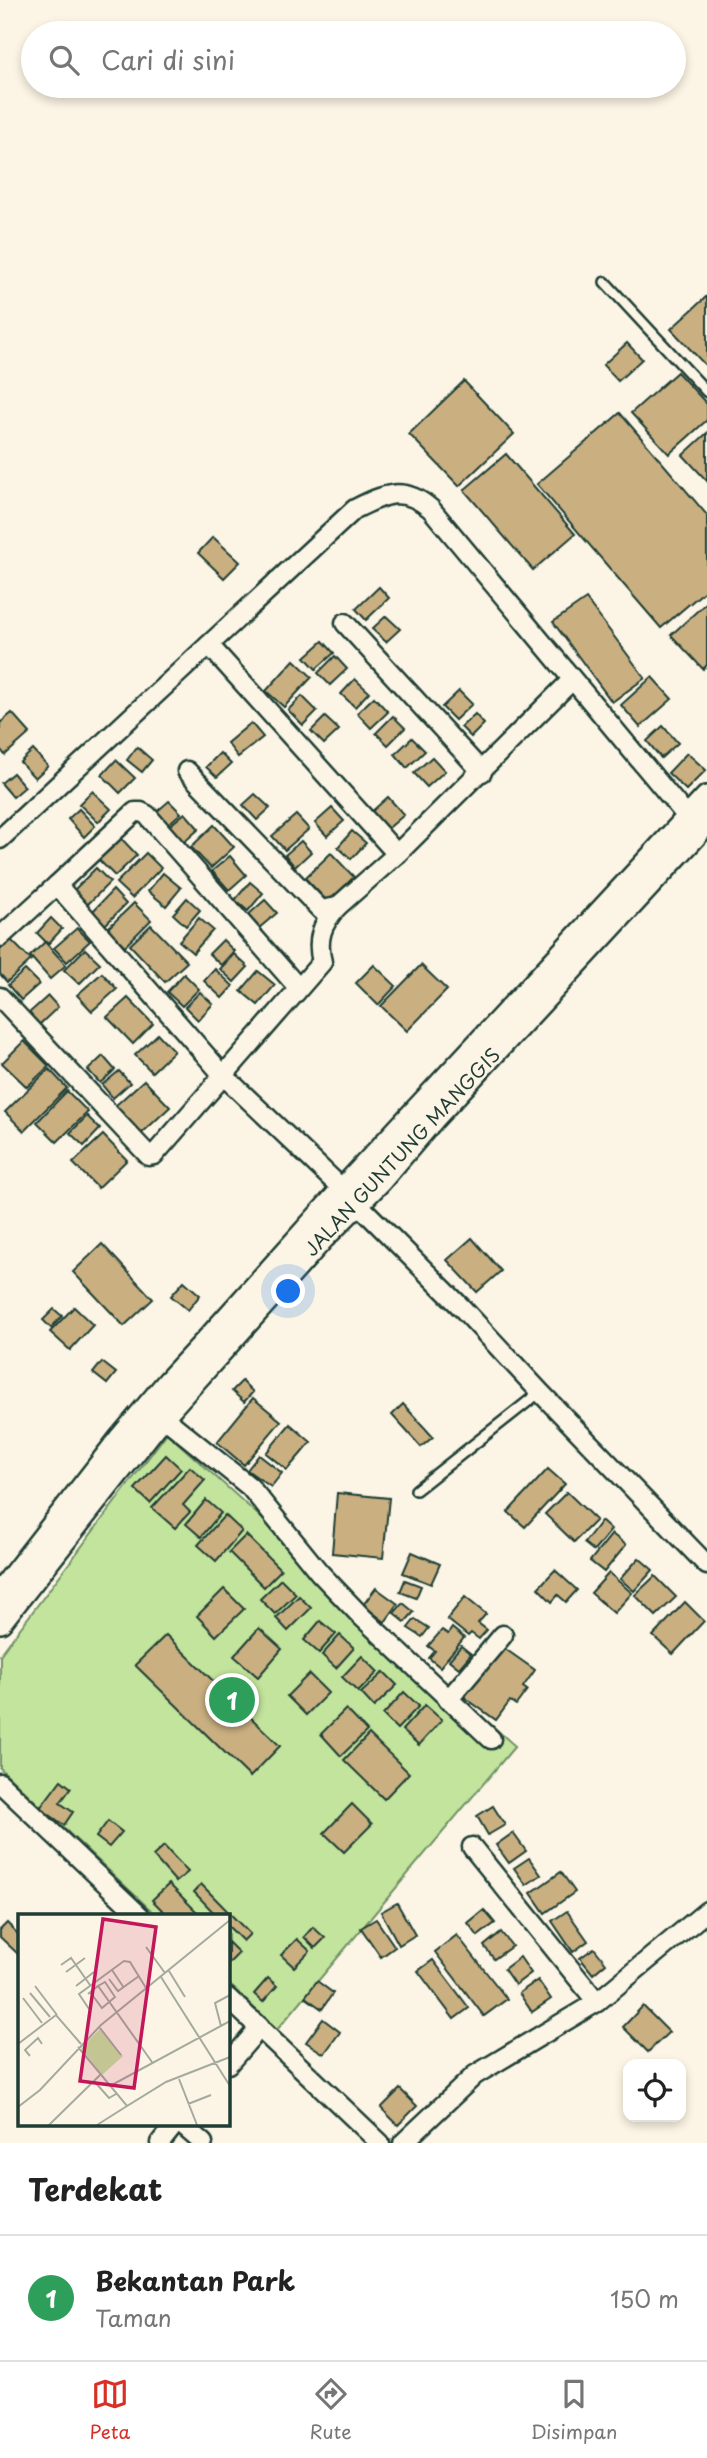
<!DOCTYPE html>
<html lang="id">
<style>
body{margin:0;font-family:"Playpen Sans",sans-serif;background:#f6f6f6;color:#222}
.controls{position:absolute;right:21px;bottom:21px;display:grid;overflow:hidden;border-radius:14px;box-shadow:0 4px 10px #0003}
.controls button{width:63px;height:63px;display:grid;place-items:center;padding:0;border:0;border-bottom:2px solid #e0e0e0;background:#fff;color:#222;font:35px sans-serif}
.you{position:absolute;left:289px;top:1292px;width:24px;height:24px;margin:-18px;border:5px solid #fff;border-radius:50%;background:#1a73e8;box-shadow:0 0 0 10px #1a73e833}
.badge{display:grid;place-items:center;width:46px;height:46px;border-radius:50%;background:#d93025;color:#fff;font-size:23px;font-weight:700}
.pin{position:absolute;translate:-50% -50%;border:4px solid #fff;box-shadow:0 2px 7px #0006}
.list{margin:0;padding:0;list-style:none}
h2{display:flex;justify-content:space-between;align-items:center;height:91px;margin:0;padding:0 28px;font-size:30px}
h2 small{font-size:23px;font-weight:400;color:#767676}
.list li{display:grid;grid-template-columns:46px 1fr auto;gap:21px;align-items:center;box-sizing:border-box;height:126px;padding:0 28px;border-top:2px solid #e0e0e0}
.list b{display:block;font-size:26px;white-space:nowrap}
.list p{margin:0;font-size:23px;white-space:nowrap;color:#767676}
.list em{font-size:23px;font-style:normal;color:#767676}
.icon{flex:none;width:38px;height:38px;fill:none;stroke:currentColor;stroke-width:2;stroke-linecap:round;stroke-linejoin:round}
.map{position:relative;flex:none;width:707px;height:2143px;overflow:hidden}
.search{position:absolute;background:#fff;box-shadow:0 4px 10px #0003;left:21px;right:21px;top:21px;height:77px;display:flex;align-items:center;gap:18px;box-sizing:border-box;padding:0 24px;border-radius:38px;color:#767676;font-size:26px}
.sheet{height:217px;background:#fff}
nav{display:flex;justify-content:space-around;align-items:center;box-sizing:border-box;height:98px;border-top:2px solid #e0e0e0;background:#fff;font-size:19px;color:#767676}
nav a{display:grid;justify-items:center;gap:4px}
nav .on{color:#d93025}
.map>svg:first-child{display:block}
.green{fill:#c3e49c;stroke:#719068;stroke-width:2}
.building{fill:#cab081;stroke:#1f3d34;stroke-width:2}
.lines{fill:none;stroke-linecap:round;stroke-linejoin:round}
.lane-casing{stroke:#1f3d34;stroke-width:14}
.street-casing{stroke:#1f3d34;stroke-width:23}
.secondary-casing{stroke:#1f3d34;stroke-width:28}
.lane{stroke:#fcf5e5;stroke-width:9}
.street{stroke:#fcf5e5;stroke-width:18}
.secondary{stroke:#fcf5e5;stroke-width:23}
.labels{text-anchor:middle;stroke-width:5;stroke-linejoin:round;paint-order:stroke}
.street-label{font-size:19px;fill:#1f3d34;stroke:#fcf5e5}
.inset-road{fill:none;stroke:#a4ab9e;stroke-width:2}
.view{fill:#c2185b;fill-opacity:0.15;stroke:#c2185b;stroke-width:3.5}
.inset-edge{fill:none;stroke:#1f3d34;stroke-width:3.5}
</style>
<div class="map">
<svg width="707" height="2143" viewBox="0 0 707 2143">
<rect width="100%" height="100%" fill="#fcf5e5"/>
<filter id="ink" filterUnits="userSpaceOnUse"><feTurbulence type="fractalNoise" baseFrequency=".0143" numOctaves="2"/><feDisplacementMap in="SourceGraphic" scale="14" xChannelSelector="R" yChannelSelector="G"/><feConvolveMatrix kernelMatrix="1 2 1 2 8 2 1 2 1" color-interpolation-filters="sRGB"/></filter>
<g filter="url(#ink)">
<polygon class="green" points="167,1433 515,1746 277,2030 228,1983 228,1916 156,1915 0,1768 0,1655"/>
<g class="building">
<polygon points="707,296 707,367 671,329"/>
<polygon points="627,343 642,359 618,381 603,365"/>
<polygon points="677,372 707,404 707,420 669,454 631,413"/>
<polygon points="464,381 514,434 459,486 409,434"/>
<polygon points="620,413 707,515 707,589 661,628 537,484"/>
<polygon points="707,433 707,481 683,455"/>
<polygon points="506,454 575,534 533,570 464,490"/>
<polygon points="213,537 240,562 224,578 198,553"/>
<polygon points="379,587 389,598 366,620 356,609"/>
<polygon points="586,599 645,678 612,702 553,622"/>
<polygon points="707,602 707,665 703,669 671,635"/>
<polygon points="386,616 400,629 386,642 372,629"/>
<polygon points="323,641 334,653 316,669 305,657"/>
<polygon points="335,656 347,669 330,685 318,673"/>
<polygon points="294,660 312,677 284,707 266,691"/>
<polygon points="652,677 672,699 640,727 621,705"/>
<polygon points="355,679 369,692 355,707 341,694"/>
<polygon points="459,691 472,704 455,720 442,707"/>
<polygon points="302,696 317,711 303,725 288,710"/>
<polygon points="374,697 388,712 371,728 357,713"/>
<polygon points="12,713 30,733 5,755 0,749 0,723"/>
<polygon points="475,714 484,724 471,737 461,727"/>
<polygon points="393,716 405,728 388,745 376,733"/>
<polygon points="325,717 339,730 324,744 311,731"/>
<polygon points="251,723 263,737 238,757 227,743"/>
<polygon points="663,726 678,743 661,758 647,741"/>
<polygon points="412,738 425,751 407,768 395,754"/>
<polygon points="137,747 152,760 142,772 127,760"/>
<polygon points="33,750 48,766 35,778 20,762"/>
<polygon points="220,753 231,764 217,777 206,767"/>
<polygon points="687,753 706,770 686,790 668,773"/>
<polygon points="432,757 445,771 427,787 414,773"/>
<polygon points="116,760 135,778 120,793 102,775"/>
<polygon points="13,773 25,787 13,797 1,783"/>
<polygon points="92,791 111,809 98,822 79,804"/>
<polygon points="255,794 270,808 257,820 243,805"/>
<polygon points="388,797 404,815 385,831 370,813"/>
<polygon points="169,801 181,813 166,826 154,814"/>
<polygon points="332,808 344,821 327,836 315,823"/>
<polygon points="79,809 95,826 84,837 68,819"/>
<polygon points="185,813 199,829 183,843 169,826"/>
<polygon points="296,815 309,829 285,850 272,836"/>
<polygon points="214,825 234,847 211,868 191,847"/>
<polygon points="352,831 366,843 351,859 338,847"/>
<polygon points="118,835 137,855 115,876 95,856"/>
<polygon points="301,841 311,852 295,867 285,855"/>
<polygon points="146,853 161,868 132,898 116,883"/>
<polygon points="331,853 354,877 328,902 305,878"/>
<polygon points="230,856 246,875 229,890 212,871"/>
<polygon points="96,868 110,882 86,906 72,892"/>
<polygon points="163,873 181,888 166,906 148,891"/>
<polygon points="250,882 263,893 248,911 235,900"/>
<polygon points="113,890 126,904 105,925 92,912"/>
<polygon points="187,898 200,910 186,926 173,914"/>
<polygon points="265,900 277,913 259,928 248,915"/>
<polygon points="134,903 151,920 125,946 107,929"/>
<polygon points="51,918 62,929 48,944 37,933"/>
<polygon points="199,918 213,930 193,953 179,941"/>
<polygon points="151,925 187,962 165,982 130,945"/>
<polygon points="77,928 90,941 67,962 54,948"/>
<polygon points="11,940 31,960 7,982 0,974 0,950"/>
<polygon points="223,940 234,951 221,965 209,954"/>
<polygon points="45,942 66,965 50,979 30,956"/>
<polygon points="85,949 100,963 79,984 64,970"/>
<polygon points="234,954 248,967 234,982 220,969"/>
<polygon points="374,965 396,986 378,1005 356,983"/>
<polygon points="421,965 447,990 407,1031 381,1006"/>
<polygon points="215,969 233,986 222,998 204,981"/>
<polygon points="25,970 39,984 21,1000 8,985"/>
<polygon points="258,971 275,985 258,1005 241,991"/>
<polygon points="102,973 117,989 92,1011 77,995"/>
<polygon points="184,974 199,989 182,1006 167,992"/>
<polygon points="200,992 213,1004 198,1020 185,1007"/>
<polygon points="48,996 58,1007 39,1025 29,1013"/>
<polygon points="128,998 153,1024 133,1044 107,1017"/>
<polygon points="158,1034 174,1051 152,1072 135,1055"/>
<polygon points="24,1041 49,1066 27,1087 2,1063"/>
<polygon points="103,1056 115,1070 100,1083 88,1070"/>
<polygon points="49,1069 67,1088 24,1131 5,1112"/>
<polygon points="119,1071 130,1083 113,1098 102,1085"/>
<polygon points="144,1080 170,1107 141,1134 115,1106"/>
<polygon points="67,1091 88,1112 57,1142 37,1122"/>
<polygon points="87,1116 100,1129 84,1146 70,1133"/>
<polygon points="103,1135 127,1160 98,1188 73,1163"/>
<polygon points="472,1238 501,1271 477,1292 447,1260"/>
<polygon points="102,1244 153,1299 124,1326 73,1272"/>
<polygon points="184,1281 200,1295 188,1310 171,1296"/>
<polygon points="74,1307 93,1325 70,1350 50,1332"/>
<polygon points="54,1309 62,1316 51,1328 43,1320"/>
<polygon points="102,1362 116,1373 107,1384 93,1373"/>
<polygon points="242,1381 253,1392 244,1402 232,1391"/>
<polygon points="253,1398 281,1421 244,1465 217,1442"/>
<polygon points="403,1404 433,1437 421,1447 392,1415"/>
<polygon points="290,1424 311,1442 287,1470 266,1453"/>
<polygon points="166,1455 181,1469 150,1503 135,1489"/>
<polygon points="259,1455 282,1473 271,1487 247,1470"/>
<polygon points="190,1467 205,1480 183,1505 190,1512 175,1528 152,1508"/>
<polygon points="548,1469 565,1484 525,1527 508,1512"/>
<polygon points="567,1492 596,1520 574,1542 545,1514"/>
<polygon points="337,1493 389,1498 383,1558 332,1553"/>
<polygon points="206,1500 221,1513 201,1537 186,1524"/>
<polygon points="225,1515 242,1531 216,1561 198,1545"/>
<polygon points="601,1521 611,1530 594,1551 584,1543"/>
<polygon points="612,1534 626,1545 604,1572 590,1561"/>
<polygon points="246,1535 281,1570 264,1587 229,1552"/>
<polygon points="412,1552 440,1564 431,1584 403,1573"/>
<polygon points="639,1558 653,1570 634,1591 620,1579"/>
<polygon points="555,1570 577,1590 566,1602 558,1595 552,1602 538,1588"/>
<polygon points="609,1573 632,1593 614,1613 591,1593"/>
<polygon points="655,1576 676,1597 656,1616 635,1595"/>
<polygon points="281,1579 296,1594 275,1614 260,1599"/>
<polygon points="405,1580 421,1586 416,1598 400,1592"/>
<polygon points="376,1588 398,1604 385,1622 363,1605"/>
<polygon points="224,1589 244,1609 216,1636 197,1616"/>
<polygon points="299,1596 311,1608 288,1631 276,1618"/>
<polygon points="465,1597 486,1614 478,1623 487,1630 479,1639 471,1633 468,1636 447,1619"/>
<polygon points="685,1602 704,1621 673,1654 653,1636"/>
<polygon points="403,1603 414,1612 405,1622 394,1613"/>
<polygon points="415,1619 429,1628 422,1637 408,1628"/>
<polygon points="320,1621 336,1634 319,1653 304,1640"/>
<polygon points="259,1628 282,1649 258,1677 234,1656"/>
<polygon points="452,1628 464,1638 440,1667 429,1658 435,1651 428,1646 442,1630 448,1634"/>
<polygon points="166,1635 280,1746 250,1777 135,1665"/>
<polygon points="340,1635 354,1648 336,1668 322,1655"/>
<polygon points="461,1646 471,1654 459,1668 449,1660"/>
<polygon points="501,1646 535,1670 523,1687 527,1690 516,1705 510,1701 496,1720 464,1697"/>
<polygon points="362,1656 378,1672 358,1692 342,1677"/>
<polygon points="384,1672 397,1685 374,1707 361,1693"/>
<polygon points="309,1674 328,1693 306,1715 287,1696"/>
<polygon points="404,1692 419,1706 397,1729 383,1715"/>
<polygon points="425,1705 442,1720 419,1745 402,1730"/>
<polygon points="346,1709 367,1731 341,1756 321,1734"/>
<polygon points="369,1734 409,1773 384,1799 344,1760"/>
<polygon points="61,1780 71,1788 60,1803 73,1812 64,1825 40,1808"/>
<polygon points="352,1804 372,1824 344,1852 324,1833"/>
<polygon points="493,1806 505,1825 488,1835 477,1816"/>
<polygon points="108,1821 122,1832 109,1847 96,1837"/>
<polygon points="513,1833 526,1851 509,1863 496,1845"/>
<polygon points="164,1846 188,1872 176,1882 153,1856"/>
<polygon points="529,1858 541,1875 526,1885 514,1868"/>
<polygon points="561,1872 575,1892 545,1913 531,1893"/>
<polygon points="169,1884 201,1916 168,1916 152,1900"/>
<polygon points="201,1884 250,1934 243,1941 228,1926 228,1916 217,1916 194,1892"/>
<polygon points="397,1903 415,1935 399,1945 381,1912"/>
<polygon points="484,1910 495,1923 478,1936 468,1923"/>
<polygon points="567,1911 588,1941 573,1952 552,1921"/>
<polygon points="376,1919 395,1947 381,1957 361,1928"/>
<polygon points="7,1923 19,1935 19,1955 0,1937 0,1930"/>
<polygon points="313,1927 325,1938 315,1948 304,1937"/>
<polygon points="501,1932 512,1946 494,1959 484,1946"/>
<polygon points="457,1935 507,1999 484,2016 435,1952"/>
<polygon points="297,1939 310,1951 294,1967 281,1955"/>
<polygon points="228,1942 239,1953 228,1964"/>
<polygon points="594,1948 606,1963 593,1974 580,1958"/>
<polygon points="520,1957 531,1973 515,1985 504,1969"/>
<polygon points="433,1960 469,2008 454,2019 418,1971"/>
<polygon points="268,1978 277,1986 263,2002 254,1994"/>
<polygon points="538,1980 551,1999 532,2012 519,1993"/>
<polygon points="317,1981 333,1993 322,2009 305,1997"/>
<polygon points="643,2006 669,2032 648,2052 623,2027"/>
<polygon points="323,2019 340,2032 324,2054 306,2042"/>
<polygon points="400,2089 417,2106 398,2125 381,2108"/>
</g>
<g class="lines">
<defs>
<g id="lane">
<polyline points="605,282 707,392"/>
<polyline points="416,1490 540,1392"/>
</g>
<g id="street">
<polyline points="345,623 482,772"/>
<polyline points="209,645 397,854"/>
<polyline points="187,771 321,910 337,907 397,854 572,680"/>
<path d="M0,839L355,509C385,494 404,485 431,509L688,818"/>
<polyline points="0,937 57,885 223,1075 358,1204 463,1309 540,1392 707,1565"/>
<path d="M296,992L322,962C316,939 322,924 337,907"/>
<polyline points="0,997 149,1156 154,1155 296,992 295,984 147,815 141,812 135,812 57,885"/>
<polyline points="162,1416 250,1487 319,1572 361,1616 491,1739"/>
<polyline points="448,1700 503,1635"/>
<polyline points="0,1783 140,1916"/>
<polyline points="472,1847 597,2002"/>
<polyline points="228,1998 380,2143"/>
<polyline points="228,2064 260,2027 252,2020"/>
<polyline points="181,2124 203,2143"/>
<polyline points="160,2143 175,2124"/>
<polyline points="403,2143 475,2075 597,2002 707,1911"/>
</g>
<g id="secondary">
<polyline points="0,1594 120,1440 170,1381 211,1337 342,1191 707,798"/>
<polyline points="0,1621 162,1416 323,1237 380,1180 433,1118 707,822"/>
</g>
</defs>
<use href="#lane" class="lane-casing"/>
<use href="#street" class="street-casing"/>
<use href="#secondary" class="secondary-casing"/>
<use href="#lane" class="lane"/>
<use href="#street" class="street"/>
<use href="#secondary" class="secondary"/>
</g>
</g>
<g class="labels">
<g class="street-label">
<text transform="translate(402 1152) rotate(-47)" y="7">JALAN GUNTUNG MANGGIS</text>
</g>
</g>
<g transform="translate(18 1914)">
<rect width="212" height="212" fill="#fcf5e5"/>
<path d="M82,115L105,142L84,161L63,134Z" fill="#c3e49c"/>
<path class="inset-road" d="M128,33L147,59M43,51L53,44L72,71M94,56L106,74M151,57L167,83M48,58L67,44M143,63L212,172M91,65L100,77L121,62M17,72L39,101M58,72L76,58M72,78L84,94L97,83L87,68L80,72M12,79L32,103M70,80L80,72L134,148M5,84L24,109M71,95L61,80L106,47L112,48L128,74M203,112L197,89L212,81M82,114L103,141M0,130L38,101L63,130M60,133L109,192L148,168L212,143M12,142L7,136L20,124L24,130M161,165L179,211M76,167L91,184L98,180M92,172L212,107M170,190L193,181M0,193L22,176L83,111L212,6M31,211L82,161M79,211L109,192"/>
<path class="view" d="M85,5L138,13L116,174L62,167Z"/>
<rect width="212" height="212" class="inset-edge"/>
</g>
</svg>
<div class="controls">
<button><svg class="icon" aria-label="locate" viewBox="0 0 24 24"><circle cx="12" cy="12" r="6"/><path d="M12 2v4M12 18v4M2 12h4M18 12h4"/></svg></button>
</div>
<div class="you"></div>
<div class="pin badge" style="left:232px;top:1700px;background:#2e9e5b">1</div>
<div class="search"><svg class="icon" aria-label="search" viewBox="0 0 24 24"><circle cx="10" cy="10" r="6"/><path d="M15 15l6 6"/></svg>Cari di sini</div>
</div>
<section class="sheet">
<h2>Terdekat<small></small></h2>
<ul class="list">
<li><span class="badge" style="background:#2e9e5b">1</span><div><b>Bekantan Park</b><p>Taman</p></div><em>150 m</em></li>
</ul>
</section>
<nav>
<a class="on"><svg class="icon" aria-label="map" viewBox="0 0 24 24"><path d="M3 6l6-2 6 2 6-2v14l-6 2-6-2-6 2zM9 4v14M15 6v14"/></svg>Peta</a>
<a><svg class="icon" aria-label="directions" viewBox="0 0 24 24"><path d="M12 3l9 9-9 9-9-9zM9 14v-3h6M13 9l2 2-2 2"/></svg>Rute</a>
<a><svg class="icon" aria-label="saved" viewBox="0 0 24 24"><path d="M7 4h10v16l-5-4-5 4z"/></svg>Disimpan</a>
</nav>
